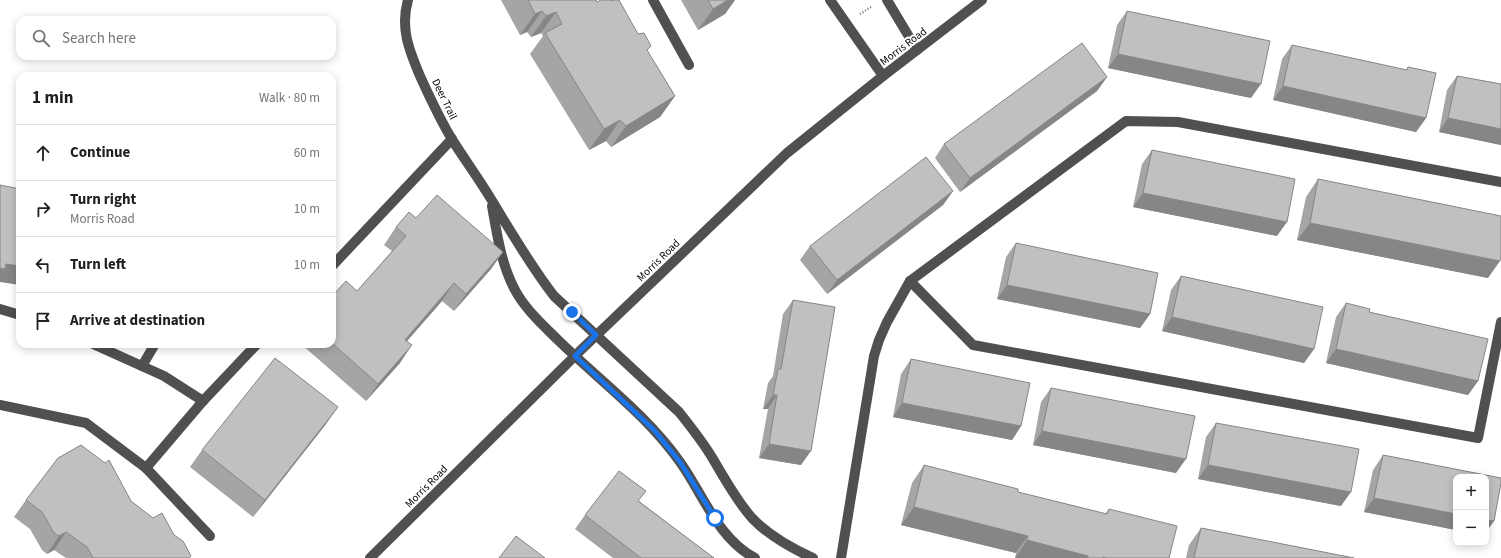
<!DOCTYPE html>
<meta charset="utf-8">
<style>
body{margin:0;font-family:"Source Sans 3",sans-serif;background:#f6f6f6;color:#202124}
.controls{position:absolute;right:12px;bottom:12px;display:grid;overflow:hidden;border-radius:8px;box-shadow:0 2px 10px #0003}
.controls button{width:36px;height:36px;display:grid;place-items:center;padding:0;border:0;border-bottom:1px solid #e0e0e0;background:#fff;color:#202124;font:20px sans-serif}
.stop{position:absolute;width:12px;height:12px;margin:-9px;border:3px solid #1a73e8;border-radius:50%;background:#fff}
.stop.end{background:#1a73e8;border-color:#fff;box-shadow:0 1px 4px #0008}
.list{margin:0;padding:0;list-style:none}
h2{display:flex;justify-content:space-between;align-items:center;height:52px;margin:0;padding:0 16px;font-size:17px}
h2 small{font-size:13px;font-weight:400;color:#757577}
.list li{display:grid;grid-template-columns:26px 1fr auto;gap:12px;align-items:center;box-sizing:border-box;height:56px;padding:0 16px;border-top:1px solid #e0e0e0}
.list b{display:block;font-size:15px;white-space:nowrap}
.list p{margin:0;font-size:13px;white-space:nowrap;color:#757577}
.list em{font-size:13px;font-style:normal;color:#757577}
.icon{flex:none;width:22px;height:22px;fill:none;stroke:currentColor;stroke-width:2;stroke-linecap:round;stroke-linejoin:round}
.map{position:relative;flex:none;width:1501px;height:558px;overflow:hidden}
.search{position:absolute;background:#fff;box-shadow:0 2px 10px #0003;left:16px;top:16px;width:320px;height:44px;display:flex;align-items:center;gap:10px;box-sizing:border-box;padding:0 14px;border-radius:12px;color:#757577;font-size:15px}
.panel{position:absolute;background:#fff;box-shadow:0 2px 10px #0003;left:16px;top:72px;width:320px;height:276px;border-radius:12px}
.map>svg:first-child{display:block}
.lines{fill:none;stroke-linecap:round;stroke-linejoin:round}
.path{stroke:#727272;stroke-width:2.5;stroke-dasharray:1 2;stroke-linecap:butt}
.minor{stroke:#505050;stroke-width:10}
.wall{fill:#a5a5a5}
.shaded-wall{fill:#868686}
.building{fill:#c0c0c0;stroke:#868686}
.route{stroke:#1a73e8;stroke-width:5}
.labels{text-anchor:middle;stroke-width:4;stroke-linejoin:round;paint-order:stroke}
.street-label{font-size:11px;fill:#000;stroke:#fff}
</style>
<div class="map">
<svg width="1501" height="558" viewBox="0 0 1501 558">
<rect width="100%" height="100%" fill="#fff"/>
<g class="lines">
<polyline class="path" points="860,14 871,7"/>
<g class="minor">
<path d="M408,0C400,28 409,50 420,76C430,98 440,120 453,141C465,160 479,179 491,199C511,232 530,265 554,296L679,412C691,427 703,442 713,459C725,479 736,500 752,518C769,536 791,548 813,558"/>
<polyline points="653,0 689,65"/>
<polyline points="830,0 883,76"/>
<polyline points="887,0 917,50"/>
<path d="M492,206C497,234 501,264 515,290C525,309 543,325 558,340C599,380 647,415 680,462C703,494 718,539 755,558"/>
<polyline points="332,266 452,139"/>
<polyline points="910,281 973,345 1478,438 1501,322"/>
<polyline points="0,309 20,315"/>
<polyline points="93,344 164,376 203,401"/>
<polyline points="142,366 155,344"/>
<polyline points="0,405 86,423 146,468 203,401 257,344"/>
<polyline points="146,468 210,536"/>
<polyline points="370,558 583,348 787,153 883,76 982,0"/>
<polyline points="841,558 874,356 879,340 887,322 910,281 1126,121 1178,122 1501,182"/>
</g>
</g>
<g class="wall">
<polygon points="501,0 596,0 597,2 647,51 675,96 660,117 611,147 606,141 589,150 530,54 543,36 541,33 531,37 527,32 520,35"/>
<polygon points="681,0 735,0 725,14 698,30"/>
<polygon points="1127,11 1251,98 1108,68 1117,25"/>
<polygon points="1292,45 1406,70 1408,67 1426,118 1416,132 1273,100 1282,59"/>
<polygon points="1457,76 1501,84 1501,145 1439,132 1447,90"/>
<polygon points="1107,77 1097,91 960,192 935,158 944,144"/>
<polygon points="1152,150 1277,236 1133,207 1142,164"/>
<polygon points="1318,179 1488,278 1297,240 1306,197"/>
<polygon points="953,191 943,205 827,294 800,260 810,246"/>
<polygon points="416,218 503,252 491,269 454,311 442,301 407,341 400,363 366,401 301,344 332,344 332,296 357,291 392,251 384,245 396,227"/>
<polygon points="1016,243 1150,314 1140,328 997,299 1006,257"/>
<polygon points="1181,276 1314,349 1304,363 1162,331 1171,290"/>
<polygon points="793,300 801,465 759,458 768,409 763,409 768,383 773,376 783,314"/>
<polygon points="1346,303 1369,312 1478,381 1468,395 1326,363 1336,317"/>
<polygon points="911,359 1021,426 1012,440 893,417 901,374"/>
<polygon points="1051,388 1176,473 1033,445 1041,402"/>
<polygon points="1216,423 1341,506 1198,479 1206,437"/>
<polygon points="326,424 253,517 190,467 202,450"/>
<polygon points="1383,455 1501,478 1501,483 1494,521 1486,532 1486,477 1456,477 1456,530 1364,512 1373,470"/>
<polygon points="924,465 1018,492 1105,514 1109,509 1169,558 1015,558 1016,553 901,525 912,483"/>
<polygon points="26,500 131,501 174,535 189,558 66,558 54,550 47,554 42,550 30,529 14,517"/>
<polygon points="639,501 714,558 613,558 575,529 585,515"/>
<polygon points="1201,528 1354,558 1186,558 1189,545"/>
</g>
<g class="shaded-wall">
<polygon points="728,0 735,0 725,14 698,30 713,9"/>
<polygon points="542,11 527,32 520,35 535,14"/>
<polygon points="556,12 541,33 531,37 546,16"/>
<polygon points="1118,54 1261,84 1251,98 1108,68"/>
<polygon points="1107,77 1097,91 960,192 970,178"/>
<polygon points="1283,86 1426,118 1416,132 1273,100"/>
<polygon points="675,96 660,117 611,147 626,126"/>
<polygon points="1448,118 1501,129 1501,145 1439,132"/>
<polygon points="620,120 606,141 589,150 604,129"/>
<polygon points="953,191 943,205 827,294 837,280"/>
<polygon points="1143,193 1287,222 1277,236 1133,207"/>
<polygon points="1310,223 1500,261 1488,278 1297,240"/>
<polygon points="503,252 491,269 454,311 466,294"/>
<polygon points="6,264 20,266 20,285 0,282 0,268"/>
<polygon points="454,283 442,301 393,357 405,340"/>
<polygon points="1007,285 1150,314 1140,328 997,299"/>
<polygon points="1172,317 1314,349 1304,363 1162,331"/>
<polygon points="412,345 400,363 366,401 378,384"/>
<polygon points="1336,349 1478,381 1468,395 1326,363"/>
<polygon points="773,395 777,395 768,409 763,409"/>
<polygon points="902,403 1021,426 1012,440 893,417"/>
<polygon points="338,407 326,424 253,517 265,500"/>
<polygon points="1042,431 1186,459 1176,473 1033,445"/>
<polygon points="769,444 811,451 801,465 759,458"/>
<polygon points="1208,465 1351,492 1341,506 1198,479"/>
<polygon points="1374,498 1456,514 1456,530 1364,512"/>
<polygon points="914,507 1028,536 1016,553 901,525"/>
<polygon points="1486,520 1494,521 1486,532"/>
<polygon points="66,532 54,550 47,554 59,536"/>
<polygon points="1027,540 1088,556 1087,558 1015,558"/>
</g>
<g class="building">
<polygon points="528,0 596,0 597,2 601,0 611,0 612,1 613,0 619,0 638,34 644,33 651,46 647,50 675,96 626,126 620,120 604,129 545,33 562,24 556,12 546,16 542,11 535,14"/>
<polygon points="708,0 728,0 713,9"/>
<polygon points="1127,11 1270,41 1261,84 1118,54"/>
<polygon points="1082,43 1107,77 970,178 944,144"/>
<polygon points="1292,45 1407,70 1408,67 1436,73 1426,118 1283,86"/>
<polygon points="1457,76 1501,84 1501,129 1448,118"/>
<polygon points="1152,150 1295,179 1287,222 1143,193"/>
<polygon points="926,157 953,191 837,280 810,246"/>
<polygon points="1318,179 1501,216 1501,256 1500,261 1310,223"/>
<polygon points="0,185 20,189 18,197 20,197 20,266 6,264 5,269 0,268"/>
<polygon points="437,195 503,252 466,294 454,283 405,340 412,345 378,384 332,343 332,303 335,299 332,296 346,281 357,291 406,236 396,227 409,212 416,218"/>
<polygon points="1016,243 1158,273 1150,314 1007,285"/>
<polygon points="1181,276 1323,307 1314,349 1172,317"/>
<polygon points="793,300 835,307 811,451 769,444 777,395 773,395 778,369 781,369"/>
<polygon points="1346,303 1370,309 1369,312 1488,339 1478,381 1336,349"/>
<polygon points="275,358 338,407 265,500 202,450"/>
<polygon points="911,359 1030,383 1021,426 902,403"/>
<polygon points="1051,388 1195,416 1186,459 1042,431"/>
<polygon points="1216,423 1359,449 1351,492 1208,465"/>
<polygon points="81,445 105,463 109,460 131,501 153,518 162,513 174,535 183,541 191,556 189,558 93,558 87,547 66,532 59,536 54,533 42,512 26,500 58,458"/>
<polygon points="1383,455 1501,478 1501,483 1494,521 1486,520 1486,477 1456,477 1456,514 1374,498"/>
<polygon points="924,465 1018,489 1018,492 1107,514 1109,509 1177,526 1169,558 1107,558 1103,557 1103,558 1088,558 1088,556 1027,540 1028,536 914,507"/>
<polygon points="619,471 646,491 638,501 714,558 641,558 585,515"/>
<polygon points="1201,528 1354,558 1194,558"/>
<polygon points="516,536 545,558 499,558"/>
</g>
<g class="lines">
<polyline class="route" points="572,312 596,335 575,356 654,430 680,462 715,518"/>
</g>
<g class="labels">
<g class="street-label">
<text transform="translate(903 46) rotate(-37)" y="4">Morris Road</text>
<text transform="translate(445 99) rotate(64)" y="4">Deer Trail</text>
<text transform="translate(658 260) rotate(-44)" y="4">Morris Road</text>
<text transform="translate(426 486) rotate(-45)" y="4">Morris Road</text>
</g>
</g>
</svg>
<div class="controls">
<button>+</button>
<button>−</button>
</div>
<div class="stop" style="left:715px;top:518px"></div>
<div class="stop end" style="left:572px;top:312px"></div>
<div class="search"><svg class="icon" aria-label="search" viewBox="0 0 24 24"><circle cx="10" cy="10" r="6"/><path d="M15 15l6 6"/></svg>Search here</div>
<section class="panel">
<h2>1 min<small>Walk · 80 m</small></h2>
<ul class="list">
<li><svg class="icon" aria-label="ahead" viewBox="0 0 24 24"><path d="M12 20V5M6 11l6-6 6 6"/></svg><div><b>Continue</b></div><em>60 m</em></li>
<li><svg class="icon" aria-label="right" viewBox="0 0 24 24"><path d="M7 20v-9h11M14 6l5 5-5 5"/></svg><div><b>Turn right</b><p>Morris Road</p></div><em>10 m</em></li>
<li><svg class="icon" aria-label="left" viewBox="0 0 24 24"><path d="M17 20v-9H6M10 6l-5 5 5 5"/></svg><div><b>Turn left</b></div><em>10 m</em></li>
<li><svg class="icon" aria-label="arrive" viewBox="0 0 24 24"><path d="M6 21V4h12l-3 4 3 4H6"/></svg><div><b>Arrive at destination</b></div></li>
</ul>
</section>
</div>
